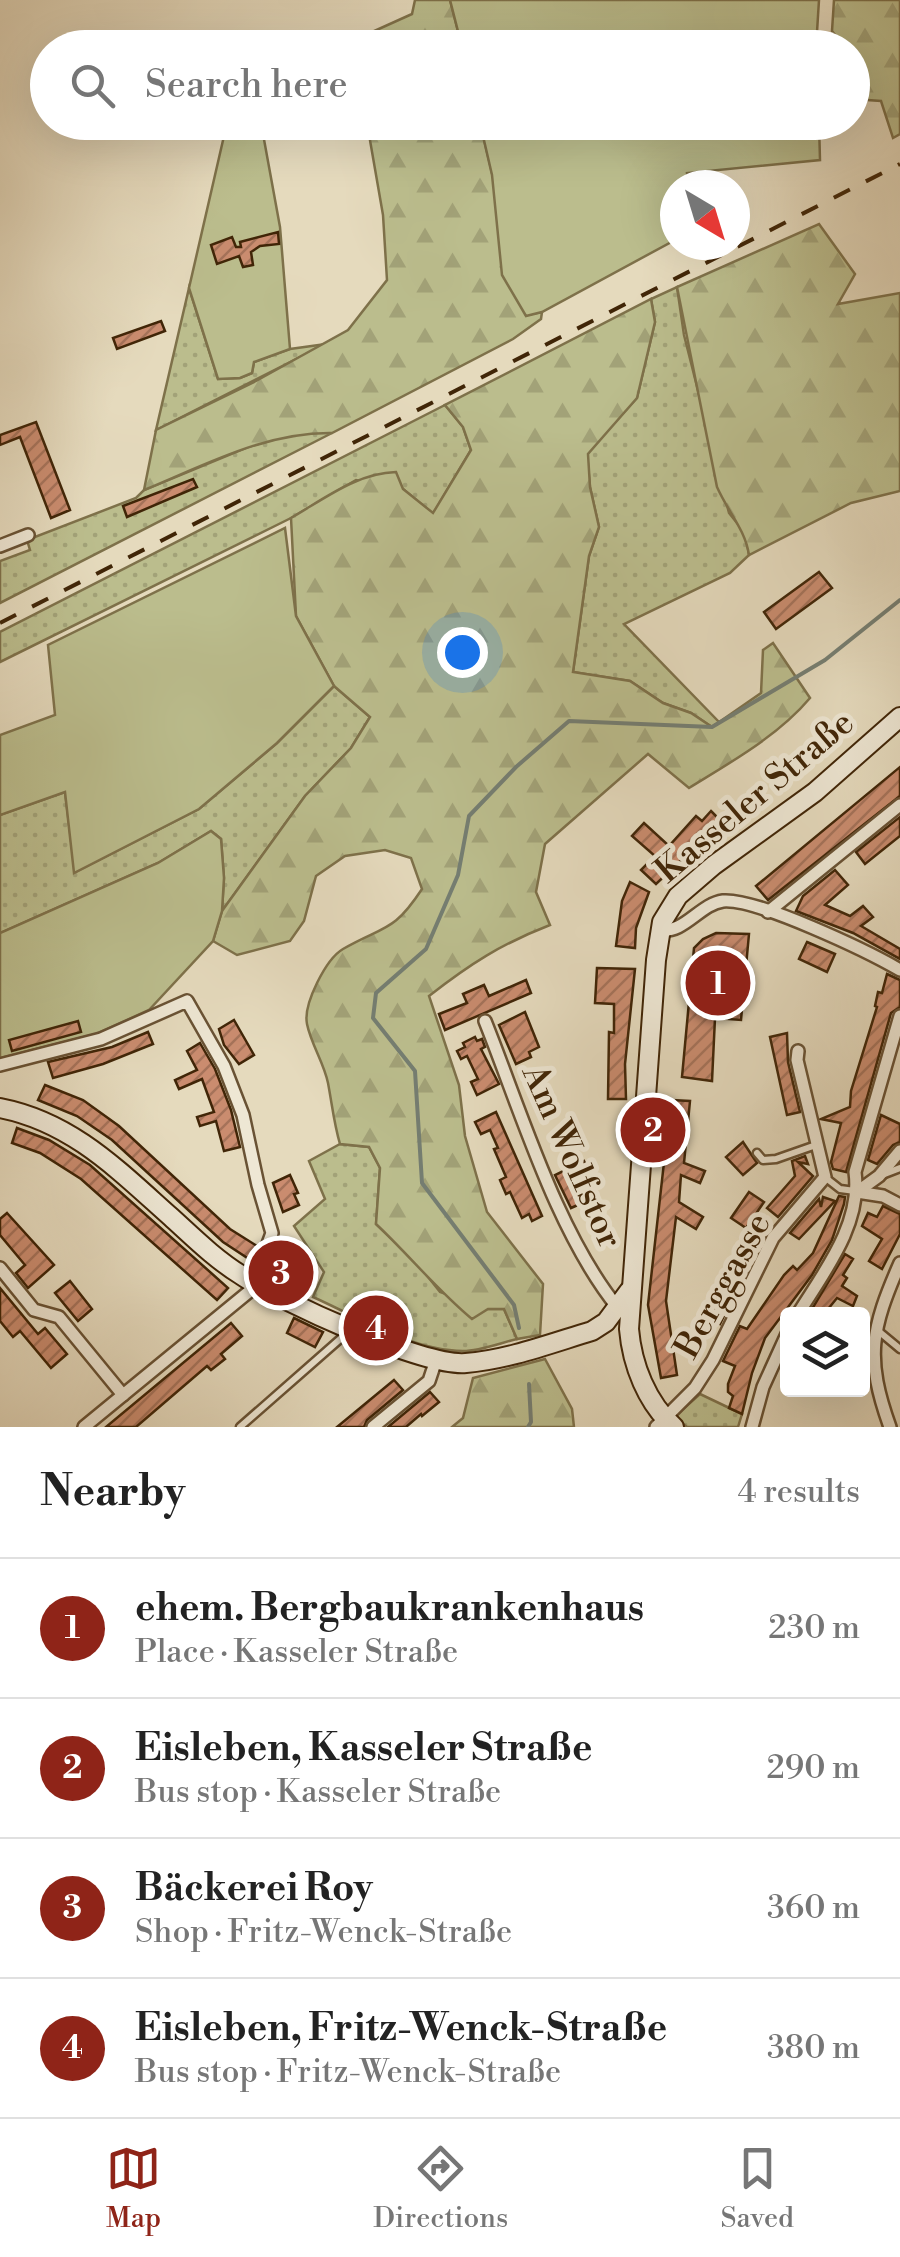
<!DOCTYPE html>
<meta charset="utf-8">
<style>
body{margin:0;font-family:"Libre Bodoni",serif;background:#f2f2f2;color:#222}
.controls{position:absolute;right:30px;bottom:30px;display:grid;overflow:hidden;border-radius:10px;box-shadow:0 10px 40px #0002}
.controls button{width:90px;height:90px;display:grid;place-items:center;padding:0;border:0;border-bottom:2px solid #e0e0e0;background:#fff;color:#222;font:50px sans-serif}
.compass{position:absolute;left:660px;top:170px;width:90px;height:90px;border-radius:50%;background:#fff;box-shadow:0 10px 40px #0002;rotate:142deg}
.you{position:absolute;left:462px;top:652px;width:35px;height:35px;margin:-25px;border:8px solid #fff;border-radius:50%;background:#1a73e8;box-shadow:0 0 0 15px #1a73e833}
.badge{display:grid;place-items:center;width:65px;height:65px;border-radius:50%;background:#8f2418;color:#fff;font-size:32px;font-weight:700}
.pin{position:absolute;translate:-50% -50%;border:5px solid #fff;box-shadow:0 2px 10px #0006}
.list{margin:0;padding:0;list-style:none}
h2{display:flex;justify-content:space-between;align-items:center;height:130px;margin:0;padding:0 40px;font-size:42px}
h2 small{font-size:32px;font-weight:400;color:#767676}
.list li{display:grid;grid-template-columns:65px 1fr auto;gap:30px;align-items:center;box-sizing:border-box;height:140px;padding:0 40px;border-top:2px solid #e0e0e0}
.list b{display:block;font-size:38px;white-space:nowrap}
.list p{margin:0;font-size:32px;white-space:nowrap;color:#767676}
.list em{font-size:32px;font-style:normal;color:#767676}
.icon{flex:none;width:55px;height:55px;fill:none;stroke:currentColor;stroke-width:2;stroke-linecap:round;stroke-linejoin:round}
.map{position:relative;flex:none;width:900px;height:1427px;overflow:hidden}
.search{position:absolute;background:#fff;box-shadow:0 10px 40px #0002;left:30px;right:30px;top:30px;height:110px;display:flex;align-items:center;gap:25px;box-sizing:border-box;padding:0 35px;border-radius:55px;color:#767676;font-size:38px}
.sheet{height:690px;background:#fff}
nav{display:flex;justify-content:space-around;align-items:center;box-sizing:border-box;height:140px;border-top:2px solid #e0e0e0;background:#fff;font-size:28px;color:#767676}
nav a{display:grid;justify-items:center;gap:5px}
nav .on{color:#8f2418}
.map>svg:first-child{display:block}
.grass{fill:url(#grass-dots);stroke:#7e714a;stroke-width:2.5}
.forest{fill:url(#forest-firs);stroke:#7e714a;stroke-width:2.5}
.green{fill:#bbbd8d;stroke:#7e714a;stroke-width:2.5}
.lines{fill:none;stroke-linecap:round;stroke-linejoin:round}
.stream{stroke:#757e72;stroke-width:4}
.building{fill:url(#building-hatch);stroke:#402507;stroke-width:2.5}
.service-casing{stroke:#695234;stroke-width:11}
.minor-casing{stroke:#695234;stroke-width:16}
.secondary-casing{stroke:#402507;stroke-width:22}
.service{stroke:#eee7d4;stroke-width:6}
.minor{stroke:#eee7d4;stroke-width:11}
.secondary{stroke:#eee7d4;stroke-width:18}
.rail{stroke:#402507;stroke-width:4;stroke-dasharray:18 18;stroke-linecap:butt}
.labels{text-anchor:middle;stroke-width:10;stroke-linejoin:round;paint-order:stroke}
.street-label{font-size:35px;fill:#402507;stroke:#eee7d4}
</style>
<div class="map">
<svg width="900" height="1427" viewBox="0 0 900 1427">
<defs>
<pattern id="grass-dots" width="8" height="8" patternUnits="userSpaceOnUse" patternTransform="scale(2.5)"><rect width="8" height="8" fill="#bbbd8d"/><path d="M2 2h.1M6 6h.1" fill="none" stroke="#a2a278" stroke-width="1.8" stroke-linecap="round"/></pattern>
<pattern id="forest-firs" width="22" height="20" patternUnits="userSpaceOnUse" patternTransform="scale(2.5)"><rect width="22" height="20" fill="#bbbd8d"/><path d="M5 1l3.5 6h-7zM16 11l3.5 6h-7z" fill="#a2a278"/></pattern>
<pattern id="building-hatch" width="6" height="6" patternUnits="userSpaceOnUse" patternTransform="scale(2.5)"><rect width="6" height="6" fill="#ca8c6f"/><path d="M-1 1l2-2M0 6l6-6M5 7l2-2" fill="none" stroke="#a57259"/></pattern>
</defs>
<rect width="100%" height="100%" fill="#e5dabd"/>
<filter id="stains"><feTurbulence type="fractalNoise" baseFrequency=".002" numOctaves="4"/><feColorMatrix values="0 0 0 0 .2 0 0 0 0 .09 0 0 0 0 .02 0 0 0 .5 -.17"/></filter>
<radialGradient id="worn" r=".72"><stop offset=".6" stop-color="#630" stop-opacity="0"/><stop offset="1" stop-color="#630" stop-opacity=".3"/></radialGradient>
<g class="grass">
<polygon points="677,287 684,335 729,513 745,533 749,555 730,573 624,624 719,722 712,727 691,713 663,703 630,681 573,672 589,556 599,527 590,487 587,453 637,398 655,322 651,299"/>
<polygon points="189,288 218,379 240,378 252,373 254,362 290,349 326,344 156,430"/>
<polygon points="445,405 463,427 471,450 433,514 403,489 356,480 291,518 0,662 0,632"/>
<polygon points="300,432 332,433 0,603 0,561 30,550 27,540 136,498 144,490 248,447"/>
<polygon points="334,686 370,717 351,748 305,796 222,911 224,878 221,839 211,831 158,863 0,933 0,815 65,792 75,872 199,809 277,743"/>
<path d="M340,1144L369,1147L380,1168L376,1224L417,1263L440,1292L488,1309H504L517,1339C500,1343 480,1351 463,1351C412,1351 358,1317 313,1297L324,1272L294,1226L325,1199L309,1161Z"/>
<polygon points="700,1394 742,1414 738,1427 687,1427 674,1417"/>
</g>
<g class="forest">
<polygon points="415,0 450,0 462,47 353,47 352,41 412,14"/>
<polygon points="834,0 900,0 900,134 893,138 881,101 853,99 852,48 844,47 832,31"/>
<path d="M367,123H480L526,315L542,312L541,319L513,339L332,433C265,432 205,465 144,490L156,430L256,381L348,330L387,280L383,215Z"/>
<path d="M819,224L855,274L838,304L900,293V491L851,503L749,555C745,529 728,512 717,487L677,287Z"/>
<path d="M651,299L655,322L637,398L588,454L590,487L599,527L589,556L573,672L630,681L663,703L691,713L712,727L761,693L763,650L773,643L810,698C778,736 731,762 689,788L648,754L545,844L536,892L550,925C501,944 470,964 429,996L459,1085L465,1136L487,1212L543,1284L540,1335L517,1339L504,1309H488L472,1319C437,1290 409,1255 376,1224L380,1168L369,1147L340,1144C334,1124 332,1104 328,1083C324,1063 311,1044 307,1024C303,1004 326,959 343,949C385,925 393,933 422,889L411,858L385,850L345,856L316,876L304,921L290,941L237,955L213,941L222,911L305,796L351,748L370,717L334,686L296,616L291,518C324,499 357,473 396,472L403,489L433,513L471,450L463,427L445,405Z"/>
<polygon points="545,1359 572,1409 574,1427 452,1427 463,1418 473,1378"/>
</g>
<g class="green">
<polygon points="450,0 819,0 816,48 462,47"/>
<polygon points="227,123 261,123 280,227 290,349 254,362 252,373 240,378 218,379 189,288"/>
<polygon points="480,123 819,123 820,160 687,173 688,185 675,185 675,240 542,312 526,316 502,275 492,175"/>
<polygon points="285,528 296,616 334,686 277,743 199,809 74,873 65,792 0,815 0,735 55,715 48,645"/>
<polygon points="211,831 221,839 224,878 222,911 213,941 149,1010 96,1034 0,1058 0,933 158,863"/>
</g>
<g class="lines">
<g class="stream">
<polyline points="519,1328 514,1305 422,1183 415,1071 373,1018 376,993 426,949 458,875 469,816 516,767 569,721 712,727 825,660 900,600"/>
<polyline points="528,1427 531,1422 529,1384"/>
</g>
</g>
<g class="building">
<polygon points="278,232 279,244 260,246 251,252 253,265 243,267 239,256 217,264 211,245 232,237 236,247 241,247 240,242"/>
<polygon points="161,321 165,331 117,349 113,338"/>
<polygon points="36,422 70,510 51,518 20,437 0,445 0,435"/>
<polygon points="193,479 197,487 127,517 123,506"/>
<polygon points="819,572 832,588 776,629 764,612"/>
<polygon points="900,767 900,796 768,900 756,886"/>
<polygon points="711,811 718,818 692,850 656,884 641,870 655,856 632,836 644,823 669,846 696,816 702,821"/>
<polygon points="900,817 900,836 865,864 856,852"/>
<polygon points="835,870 848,885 825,905 850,916 863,906 873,917 861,926 900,949 900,959 853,933 796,911 803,896"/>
<polygon points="630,882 649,892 636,928 635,948 616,946 622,901"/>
<polygon points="716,933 749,934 741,1020 715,1018 712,1081 682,1077 694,948 703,939"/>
<polygon points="807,942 835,954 827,972 799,959"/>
<polygon points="597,968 635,969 625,1064 626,1099 608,1099 609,1032 614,1033 614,1004 595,1003"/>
<polygon points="887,974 900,980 900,1007 891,1013 846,1172 833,1169 831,1162 841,1123 821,1119 850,1107 851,1091 877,1007 875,1006 878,992 882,993"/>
<polygon points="526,980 531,993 445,1030 439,1014 467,1003 463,994 484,985 489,996"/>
<polygon points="525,1012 539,1047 529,1052 531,1057 516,1064 499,1025"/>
<polygon points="234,1020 254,1055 239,1064 224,1045 219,1029"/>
<polygon points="78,1021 81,1032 12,1051 9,1040"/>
<polygon points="148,1032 153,1044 103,1064 53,1078 48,1062 112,1047"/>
<polygon points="787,1033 788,1062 800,1112 787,1115 770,1037"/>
<polygon points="475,1037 477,1041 482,1039 485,1047 481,1049 499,1084 477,1095 471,1082 478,1079 467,1056 461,1059 457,1051 465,1047 463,1043"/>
<polygon points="200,1043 215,1069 231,1110 240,1147 224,1151 216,1121 200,1126 197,1117 214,1112 202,1079 179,1089 175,1080 197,1070 187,1051"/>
<polygon points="45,1085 83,1100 119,1126 230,1229 257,1246 252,1261 223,1242 112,1140 77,1116 38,1100"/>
<polygon points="671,1100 690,1101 684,1163 705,1171 700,1183 681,1175 679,1202 703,1217 696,1229 676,1217 666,1301 677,1375 661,1378 648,1305"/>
<polygon points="496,1112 542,1216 532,1221 529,1214 522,1218 510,1192 506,1194 500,1180 506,1177 494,1149 498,1148 490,1130 481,1134 475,1122"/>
<polygon points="881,1115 900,1124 900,1142 893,1145 877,1164 868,1160"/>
<polygon points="17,1128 49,1140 90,1165 228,1288 217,1300 81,1179 40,1153 12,1143"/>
<polygon points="743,1142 757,1163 743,1175 726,1157"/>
<polygon points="805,1156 808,1164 798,1162 813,1176 778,1217 767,1208 795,1176 792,1161"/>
<polygon points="584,1161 589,1171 570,1181 580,1204 571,1208 555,1175"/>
<polygon points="290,1175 298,1193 294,1194 299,1205 283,1212 273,1183"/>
<polygon points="749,1192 764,1202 746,1228 731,1218"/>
<polygon points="839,1196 845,1197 844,1204 832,1240 812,1275 765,1338 752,1373 742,1414 729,1408 733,1396 728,1392 728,1384 735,1366 723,1361 740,1326 747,1329 784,1275 793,1266 797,1270 813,1253"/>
<polygon points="823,1197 835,1201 799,1239 790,1233 819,1199 821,1207"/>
<polygon points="883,1206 900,1214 900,1234 882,1269 869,1261 882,1239 862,1226 868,1213 877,1217"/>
<polygon points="7,1213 54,1265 28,1288 16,1273 25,1265 0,1235 0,1219"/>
<polygon points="274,1254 302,1268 294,1283 268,1270"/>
<polygon points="845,1254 853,1259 843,1275 847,1278 842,1286 857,1296 853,1306 837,1298 824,1314 809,1314"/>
<polygon points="734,1266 746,1271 720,1324 711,1319"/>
<polygon points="70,1281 92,1309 78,1321 55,1293"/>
<polygon points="0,1288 38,1334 45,1328 67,1354 51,1368 20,1331 13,1337 0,1321"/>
<polygon points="294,1318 323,1332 315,1347 287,1333"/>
<polygon points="231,1323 242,1336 221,1354 225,1359 211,1370 207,1366 136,1427 106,1427"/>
<polygon points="394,1380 403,1390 367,1420 364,1427 337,1427"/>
<polygon points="430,1392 439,1402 422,1416 421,1414 406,1427 388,1427"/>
</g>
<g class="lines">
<defs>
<g id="service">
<polyline points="757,1153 763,1160 776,1159 816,1145"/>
<polyline points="882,1175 900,1168"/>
<polyline points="826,1178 840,1189 855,1191"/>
<polyline points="876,1329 900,1349"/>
<polyline points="240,1427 347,1333"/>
</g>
<g id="minor">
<polyline points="0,546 28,535"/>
<polyline points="768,912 900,805"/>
<path d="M660,930C684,934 700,904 723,901C757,898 869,952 900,970"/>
<path d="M485,1021C521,1111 557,1233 618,1308"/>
<polyline points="0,1065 101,1039 187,1001 224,1066 243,1115 258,1185 272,1233 251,1290 84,1427"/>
<polyline points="857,1192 879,1176 900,1151"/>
<polyline points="857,1192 883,1196 900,1205"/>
<polyline points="0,1268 34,1310 59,1317 123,1395"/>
<path d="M798,1314C824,1272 862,1224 855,1172L900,1016"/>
<polyline points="373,1427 429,1381 436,1360"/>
<polyline points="656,1427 695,1388 713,1360 773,1238 825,1177 797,1060 798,1051"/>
<polyline points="752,1427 763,1387 788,1332"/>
<path d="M890,1427C865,1358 871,1329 900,1263"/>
</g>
<g id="secondary">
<path d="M0,1108C72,1122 118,1170 171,1217C193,1237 215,1259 241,1275C279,1301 424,1367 466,1363C507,1360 552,1343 592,1331L606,1322L629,1291"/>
<path d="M674,1427C647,1403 632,1365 629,1329L656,960L662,922L678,896L714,865L815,792L900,717"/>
</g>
</defs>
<use href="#service" class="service-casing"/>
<use href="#minor" class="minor-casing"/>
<use href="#secondary" class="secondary-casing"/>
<use href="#service" class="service"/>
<use href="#minor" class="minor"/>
<use href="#secondary" class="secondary"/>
<polyline class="rail" points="0,623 900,164"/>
</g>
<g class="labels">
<g class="street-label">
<text transform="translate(754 796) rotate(-40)" y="12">Kasseler Straße</text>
<text transform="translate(573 1156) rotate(66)" y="12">Am Wolfstor</text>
<text transform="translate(722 1285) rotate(-61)" y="12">Berggasse</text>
</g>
</g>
<rect width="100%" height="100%" filter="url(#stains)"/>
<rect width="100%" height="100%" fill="url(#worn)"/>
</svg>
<div class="controls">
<button><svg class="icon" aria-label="layers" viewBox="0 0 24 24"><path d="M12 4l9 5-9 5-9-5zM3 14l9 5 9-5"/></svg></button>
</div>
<svg class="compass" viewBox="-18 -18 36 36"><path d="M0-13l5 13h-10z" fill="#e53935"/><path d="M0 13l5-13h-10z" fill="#767676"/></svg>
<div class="you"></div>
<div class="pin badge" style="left:718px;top:983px">1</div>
<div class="pin badge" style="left:653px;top:1130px">2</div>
<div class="pin badge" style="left:281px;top:1273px">3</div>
<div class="pin badge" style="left:376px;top:1328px">4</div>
<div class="search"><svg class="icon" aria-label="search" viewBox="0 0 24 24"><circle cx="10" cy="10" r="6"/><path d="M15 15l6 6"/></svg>Search here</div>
</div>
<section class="sheet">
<h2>Nearby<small>4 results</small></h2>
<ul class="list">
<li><span class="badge">1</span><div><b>ehem. Bergbaukrankenhaus</b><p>Place · Kasseler Straße</p></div><em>230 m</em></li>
<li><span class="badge">2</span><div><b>Eisleben, Kasseler Straße</b><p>Bus stop · Kasseler Straße</p></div><em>290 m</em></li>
<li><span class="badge">3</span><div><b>Bäckerei Roy</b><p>Shop · Fritz-Wenck-Straße</p></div><em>360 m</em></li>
<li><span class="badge">4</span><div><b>Eisleben, Fritz-Wenck-Straße</b><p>Bus stop · Fritz-Wenck-Straße</p></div><em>380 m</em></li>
</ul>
</section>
<nav>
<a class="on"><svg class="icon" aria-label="map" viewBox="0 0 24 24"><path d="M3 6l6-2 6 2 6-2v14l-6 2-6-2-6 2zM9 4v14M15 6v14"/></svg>Map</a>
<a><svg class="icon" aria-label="directions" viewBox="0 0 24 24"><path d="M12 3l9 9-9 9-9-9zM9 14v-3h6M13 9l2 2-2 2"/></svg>Directions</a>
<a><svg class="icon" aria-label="saved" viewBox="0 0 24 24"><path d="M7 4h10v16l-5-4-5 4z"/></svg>Saved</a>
</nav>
